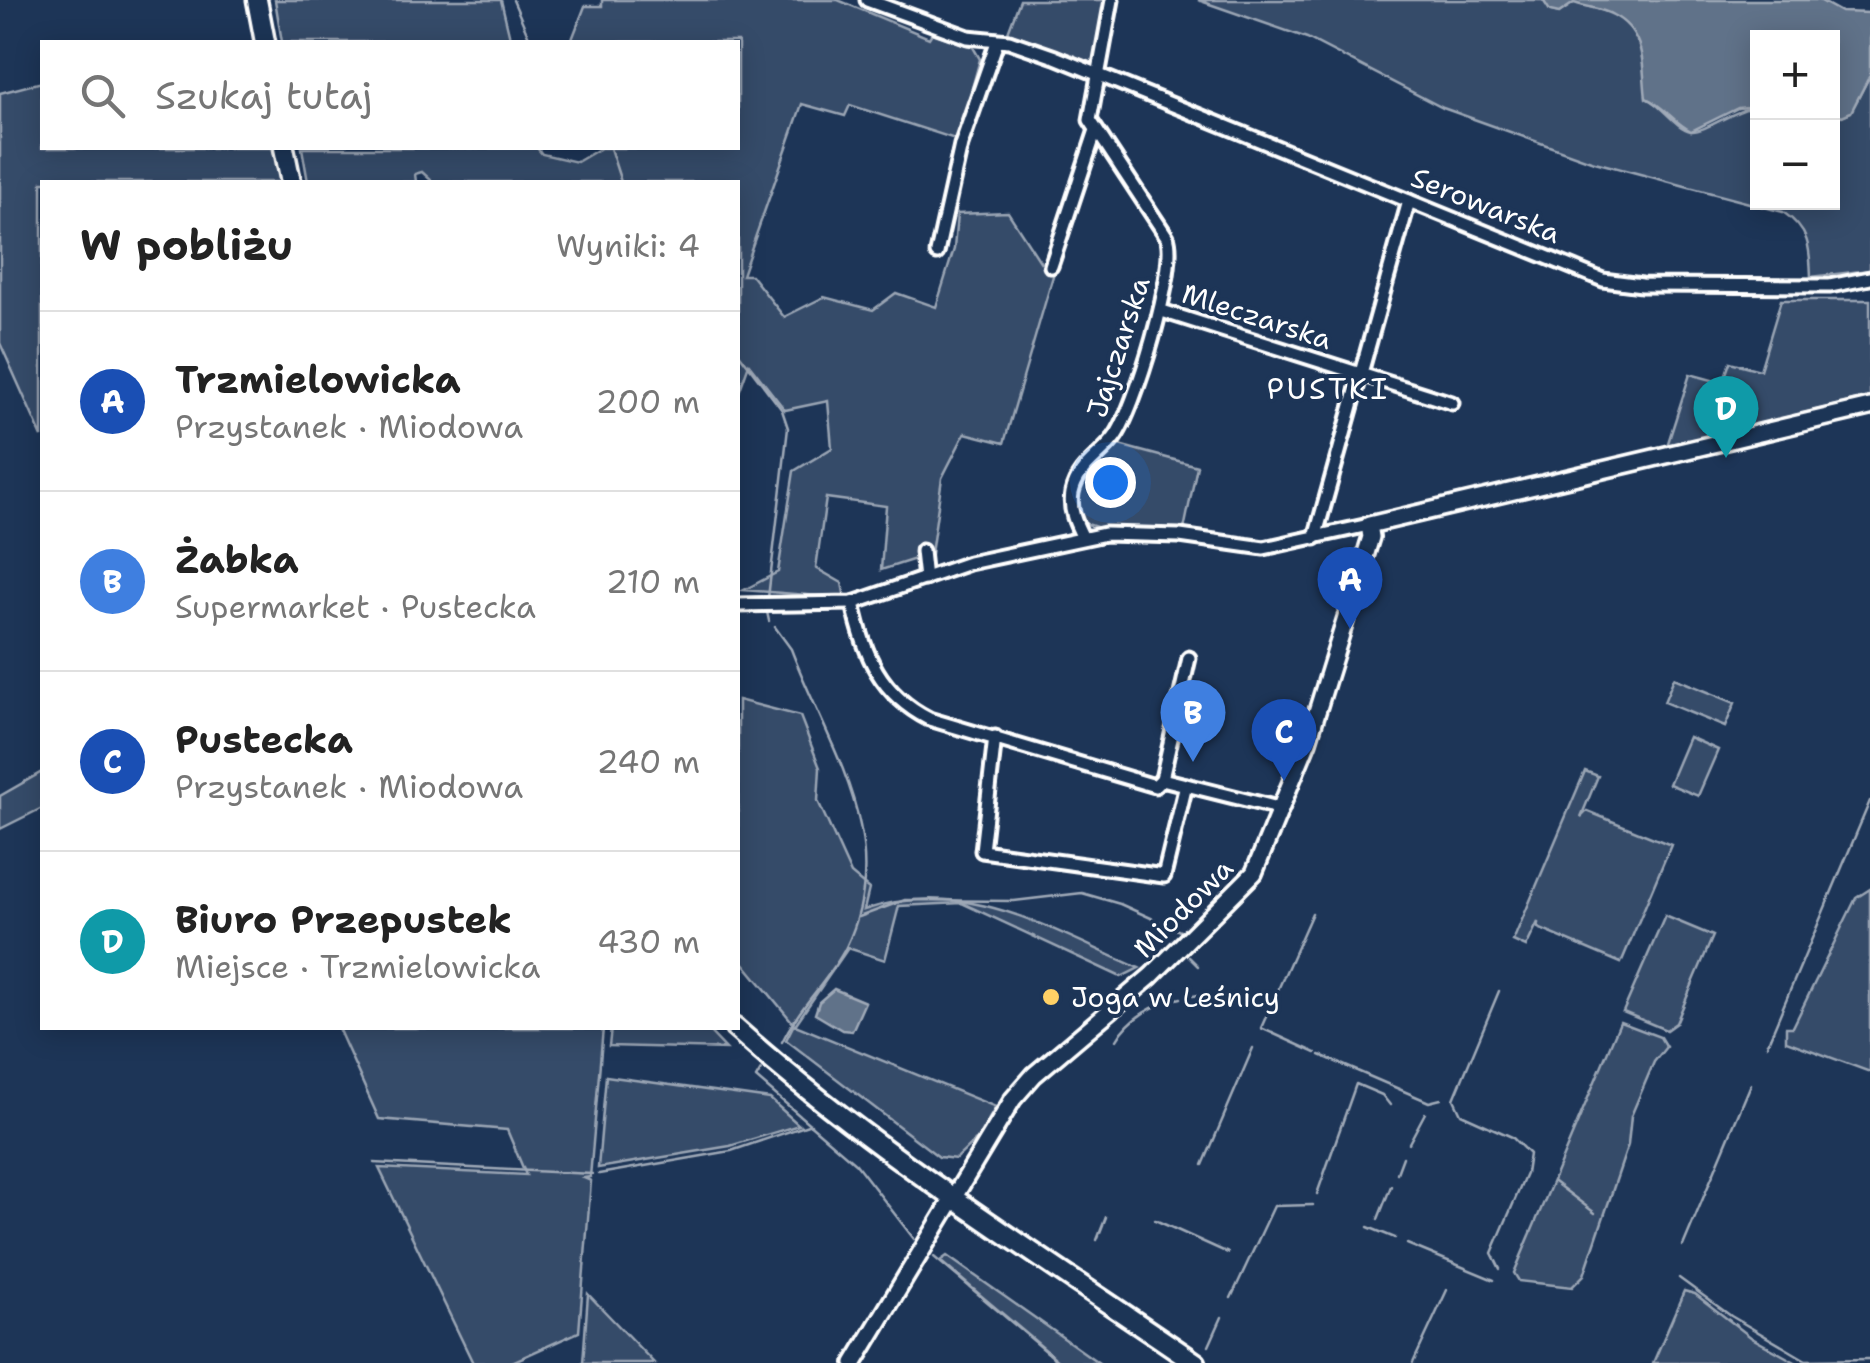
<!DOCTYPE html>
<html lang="pl">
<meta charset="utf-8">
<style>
body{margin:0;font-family:"Shantell Sans",sans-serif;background:#f6f6f6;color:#222}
.controls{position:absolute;right:30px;top:30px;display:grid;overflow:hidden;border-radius:0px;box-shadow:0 5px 25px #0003}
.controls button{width:90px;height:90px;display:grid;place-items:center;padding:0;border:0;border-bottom:2px solid #e0e0e0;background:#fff;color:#222;font:50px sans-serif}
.you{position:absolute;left:1110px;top:482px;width:35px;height:35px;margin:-25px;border:8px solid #fff;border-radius:50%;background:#1a73e8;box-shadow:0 0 0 15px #1a73e833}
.badge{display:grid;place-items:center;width:65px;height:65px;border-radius:50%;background:#857141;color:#fff;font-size:32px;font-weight:700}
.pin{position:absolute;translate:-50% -82px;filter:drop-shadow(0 2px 5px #0008)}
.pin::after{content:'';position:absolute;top:52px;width:35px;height:30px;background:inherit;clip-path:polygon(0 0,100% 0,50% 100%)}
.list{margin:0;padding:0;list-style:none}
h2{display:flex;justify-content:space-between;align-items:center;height:130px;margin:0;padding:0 40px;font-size:42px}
h2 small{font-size:32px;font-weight:400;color:#767676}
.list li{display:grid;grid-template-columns:65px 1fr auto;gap:30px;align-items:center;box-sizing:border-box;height:180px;padding:0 40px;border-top:2px solid #e0e0e0}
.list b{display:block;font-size:38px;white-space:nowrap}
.list p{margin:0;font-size:32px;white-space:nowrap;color:#767676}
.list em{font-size:32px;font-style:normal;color:#767676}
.icon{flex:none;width:55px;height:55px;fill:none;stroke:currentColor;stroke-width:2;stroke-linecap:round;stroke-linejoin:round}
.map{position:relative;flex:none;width:1870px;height:1363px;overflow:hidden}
.search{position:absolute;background:#fff;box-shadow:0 5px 25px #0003;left:40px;top:40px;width:700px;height:110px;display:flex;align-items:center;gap:25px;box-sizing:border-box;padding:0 35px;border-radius:0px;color:#767676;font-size:38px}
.panel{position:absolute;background:#fff;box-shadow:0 5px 25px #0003;left:40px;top:180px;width:700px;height:850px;border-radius:0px}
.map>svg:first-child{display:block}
.green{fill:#364b69;stroke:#9aa5b4;stroke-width:2.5}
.water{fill:#617289;stroke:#a0aab8;stroke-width:2.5}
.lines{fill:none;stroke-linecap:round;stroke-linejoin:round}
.stream{stroke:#a0aab8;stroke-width:2.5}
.street-casing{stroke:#fff;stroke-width:19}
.secondary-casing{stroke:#fff;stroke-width:22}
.primary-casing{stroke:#fff;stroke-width:25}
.street{stroke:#1d3557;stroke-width:11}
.secondary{stroke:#1d3557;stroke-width:15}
.primary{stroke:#1d3557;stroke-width:18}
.poi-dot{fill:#ffd166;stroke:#1d3557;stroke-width:4}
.labels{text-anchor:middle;stroke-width:8;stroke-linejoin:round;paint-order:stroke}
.street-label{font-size:28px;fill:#fff;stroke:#1d3557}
.poi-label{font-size:28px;fill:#fff;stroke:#1d3557;text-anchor:start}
.neighbourhood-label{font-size:30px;letter-spacing:2.5px;fill:#fff;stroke:#1d3557}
</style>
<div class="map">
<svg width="1870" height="1363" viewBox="0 0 1870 1363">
<rect width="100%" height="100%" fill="#1d3557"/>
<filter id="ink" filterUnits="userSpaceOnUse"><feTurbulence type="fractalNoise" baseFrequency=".01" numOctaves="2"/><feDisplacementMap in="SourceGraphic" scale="20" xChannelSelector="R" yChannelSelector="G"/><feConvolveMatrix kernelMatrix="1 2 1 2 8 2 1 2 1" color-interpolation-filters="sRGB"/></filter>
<g filter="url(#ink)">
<g class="green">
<polygon points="275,0 501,0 511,42 282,42"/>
<polygon points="602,0 838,0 929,38 932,33 973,47 980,59 958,140 850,105 845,116 802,104 742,275 751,275 784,317 824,297 873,310 896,293 936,307 954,249 957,214 1008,212 1041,263 1055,269 1004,443 965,433 942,478 931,554 881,570 886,506 826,498 816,568 842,583 845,598 744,590 778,572 794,471 832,448 828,401 785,410 749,364 738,395 738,182 433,182 422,172 415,174 416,182 308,182 302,148 537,148 542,154 577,162 601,148 738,148 738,42 571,42 585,6 602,6"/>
<polygon points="1020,0 1108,0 1095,64 1008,32"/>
<path d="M1198,0H1543L1551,11L1559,13L1574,2C1586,7 1602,9 1613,14C1647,32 1643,70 1647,98C1662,106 1677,129 1691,131C1704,133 1737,108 1757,106L1758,202H1832L1833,112L1842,116L1851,112L1870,75V270L1811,277C1810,246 1809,230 1783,212L1591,161L1443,108L1307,38Z"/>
<polygon points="42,82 42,148 278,148 284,182 42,182 42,437 0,343 0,93"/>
<polygon points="1781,300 1870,300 1870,397 1667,446 1690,374 1723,383 1730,362 1760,370"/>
<path d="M1115,444L1197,466L1184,530H1105L1081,522C1064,491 1095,464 1115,444Z"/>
<polygon points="1674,678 1735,703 1725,727 1664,702"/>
<path d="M738,700L800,716L820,768L818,801L851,874L869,889L864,910C967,876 1046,928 1139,968L1121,977L962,903L899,906L885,960L848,948L795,1025L996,1107L978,1138L956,1159L939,1157L786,1040L794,1024L738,956Z"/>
<polygon points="1689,737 1718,750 1698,796 1669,784"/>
<polygon points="1585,771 1598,776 1581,817 1587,811 1671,845 1621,963 1538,928 1538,922 1526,947 1513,941"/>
<polygon points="42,772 42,808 0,829 0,796"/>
<polygon points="1870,889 1870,1072 1786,1041 1786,1027 1793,1027 1856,898"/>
<polygon points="1665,916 1713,936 1676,1023 1666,1030 1623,1012"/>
<polygon points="1620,1022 1660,1037 1666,1047 1654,1062 1631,1116 1628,1145 1584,1275 1572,1287 1519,1281 1514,1273"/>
<polygon points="338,1028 603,1028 590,1177 584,1178 591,1181 579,1332 510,1363 473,1363 379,1168 526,1175 507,1130 379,1119"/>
<polygon points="611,1028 706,1028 726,1049 609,1046"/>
<polygon points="606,1076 770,1099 799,1125 730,1146 598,1168"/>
<polygon points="947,1256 1099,1363 1053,1363 1054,1357 940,1261"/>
<polygon points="1684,1291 1695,1294 1752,1338 1797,1363 1653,1363"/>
<polygon points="588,1294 654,1363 583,1363"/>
</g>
<g class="water">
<path d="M1543,0H1819L1841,12L1870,13V75L1851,112L1842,116L1833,112L1832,38H1758L1757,106L1738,108L1691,131C1673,122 1665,107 1646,98C1642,71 1648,33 1613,15C1603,9 1586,7 1574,3L1559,13L1550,11Z"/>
<polygon points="834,989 865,1002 852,1031 842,1030 815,1014 819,1002"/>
</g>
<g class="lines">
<g class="stream">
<polyline points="513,0 531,42"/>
<polyline points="610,148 621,182"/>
<polyline points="738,352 782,410 788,428 768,598"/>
<polyline points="738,597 752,599"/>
<polyline points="767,612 769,621"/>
<path d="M775,627L791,649C828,747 898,840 846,947C829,981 799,1006 782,1042"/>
<polyline points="1312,913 1261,1028 1316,1053"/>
<polyline points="859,917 905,900 1014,901 1082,893 1120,904 1182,932"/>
<polyline points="1189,957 1198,966"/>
<polyline points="1499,991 1454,1099 1461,1114 1512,1137 1529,1154 1526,1174 1492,1253 1500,1269"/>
<polyline points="1193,996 1204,994"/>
<path d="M1117,1040C1129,1018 1156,1003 1181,998"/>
<polyline points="1767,1045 1870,801"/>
<polyline points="1320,1055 1429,1102 1441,1099"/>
<polyline points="762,1068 756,1078 856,1164 914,1239"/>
<polyline points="1409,1143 1425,1113"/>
<polyline points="374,1163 592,1174"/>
<polyline points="1203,1165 1253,1048"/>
<polyline points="1397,1173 1403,1157"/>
<polyline points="599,1174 731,1151 811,1124"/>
<polyline points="1554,1182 1595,1213"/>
<polyline points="1317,1194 1356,1084 1382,1095 1390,1105"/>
<polyline points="1378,1219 1391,1186"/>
<polyline points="1155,1220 1228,1253"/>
<polyline points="1368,1227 1395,1238"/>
<polyline points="1097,1240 1106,1217"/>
<polyline points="1407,1244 1494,1280"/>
<polyline points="1683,1246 1751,1084"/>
<polyline points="934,1257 1060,1363"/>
<polyline points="1679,1278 1731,1316 1806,1360 1870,1359"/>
<polyline points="1231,1298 1274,1206 1313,1205"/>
<polyline points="1209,1346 1222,1317"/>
<polyline points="1413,1363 1447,1290"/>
</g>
<defs>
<g id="street">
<polyline points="867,0 968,37 1009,41 1055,57 1603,280 1642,285 1830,286 1870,278"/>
<polyline points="937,253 961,145 997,42"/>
<polyline points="1051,266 1095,133"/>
<polyline points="1162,311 1452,403"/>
<path d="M1083,538C1076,524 1069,510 1072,493C1077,468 1100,457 1114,438C1134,413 1179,265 1167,237L1090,120L1112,0"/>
<polyline points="1315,538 1409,201"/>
<polyline points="922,551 925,579"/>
<path d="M853,603C864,655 880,694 929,719L1155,786L1162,779L1282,809"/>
<polyline points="738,605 853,603 969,563 1105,534 1180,536 1264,548 1369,525"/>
<polyline points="995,737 982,851 1164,876 1186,785"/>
<polyline points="1162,779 1189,658"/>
</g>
<polyline id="secondary" points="854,1363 1013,1099 1034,1075 1151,976 1254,873 1308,741 1371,537 1369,525 1870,407"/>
<g id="primary">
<polyline points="257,0 265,42"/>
<polyline points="284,148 291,182"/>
<path d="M735,1028C877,1155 1039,1255 1196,1363"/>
</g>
</defs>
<use href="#street" class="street-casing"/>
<use href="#secondary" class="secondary-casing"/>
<use href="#primary" class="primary-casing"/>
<use href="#street" class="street"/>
<use href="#secondary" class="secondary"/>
<use href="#primary" class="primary"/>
</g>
</g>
<circle class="poi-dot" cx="1051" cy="997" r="10"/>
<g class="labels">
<g class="street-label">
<text transform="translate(1486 205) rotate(22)" y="10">Serowarska</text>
<text transform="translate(1257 316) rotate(18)" y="10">Mleczarska</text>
<text transform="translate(1118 347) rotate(-72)" y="10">Jajczarska</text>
<text transform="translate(1183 908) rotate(-45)" y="10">Miodowa</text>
</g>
<g class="poi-label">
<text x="1071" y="1007">Joga w Leśnicy</text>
</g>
<g class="neighbourhood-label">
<text x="1328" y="399">PUSTKI</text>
</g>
</g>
</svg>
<div class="controls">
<button>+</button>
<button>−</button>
</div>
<div class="you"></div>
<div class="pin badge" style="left:1350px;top:629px;background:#1a4fb4">A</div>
<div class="pin badge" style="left:1193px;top:762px;background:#3f7fe0">B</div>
<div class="pin badge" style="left:1284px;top:781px;background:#1a4fb4">C</div>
<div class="pin badge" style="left:1726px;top:458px;background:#0f9aa8">D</div>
<div class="search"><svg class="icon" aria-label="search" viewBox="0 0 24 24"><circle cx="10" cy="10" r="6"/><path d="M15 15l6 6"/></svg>Szukaj tutaj</div>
<section class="panel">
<h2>W pobliżu<small>Wyniki: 4</small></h2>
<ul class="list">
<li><span class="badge" style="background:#1a4fb4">A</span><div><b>Trzmielowicka</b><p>Przystanek · Miodowa</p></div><em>200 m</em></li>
<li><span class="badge" style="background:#3f7fe0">B</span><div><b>Żabka</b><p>Supermarket · Pustecka</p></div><em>210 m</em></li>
<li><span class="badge" style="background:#1a4fb4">C</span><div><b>Pustecka</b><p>Przystanek · Miodowa</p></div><em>240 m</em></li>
<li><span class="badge" style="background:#0f9aa8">D</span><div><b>Biuro Przepustek</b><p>Miejsce · Trzmielowicka</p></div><em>430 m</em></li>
</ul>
</section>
</div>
